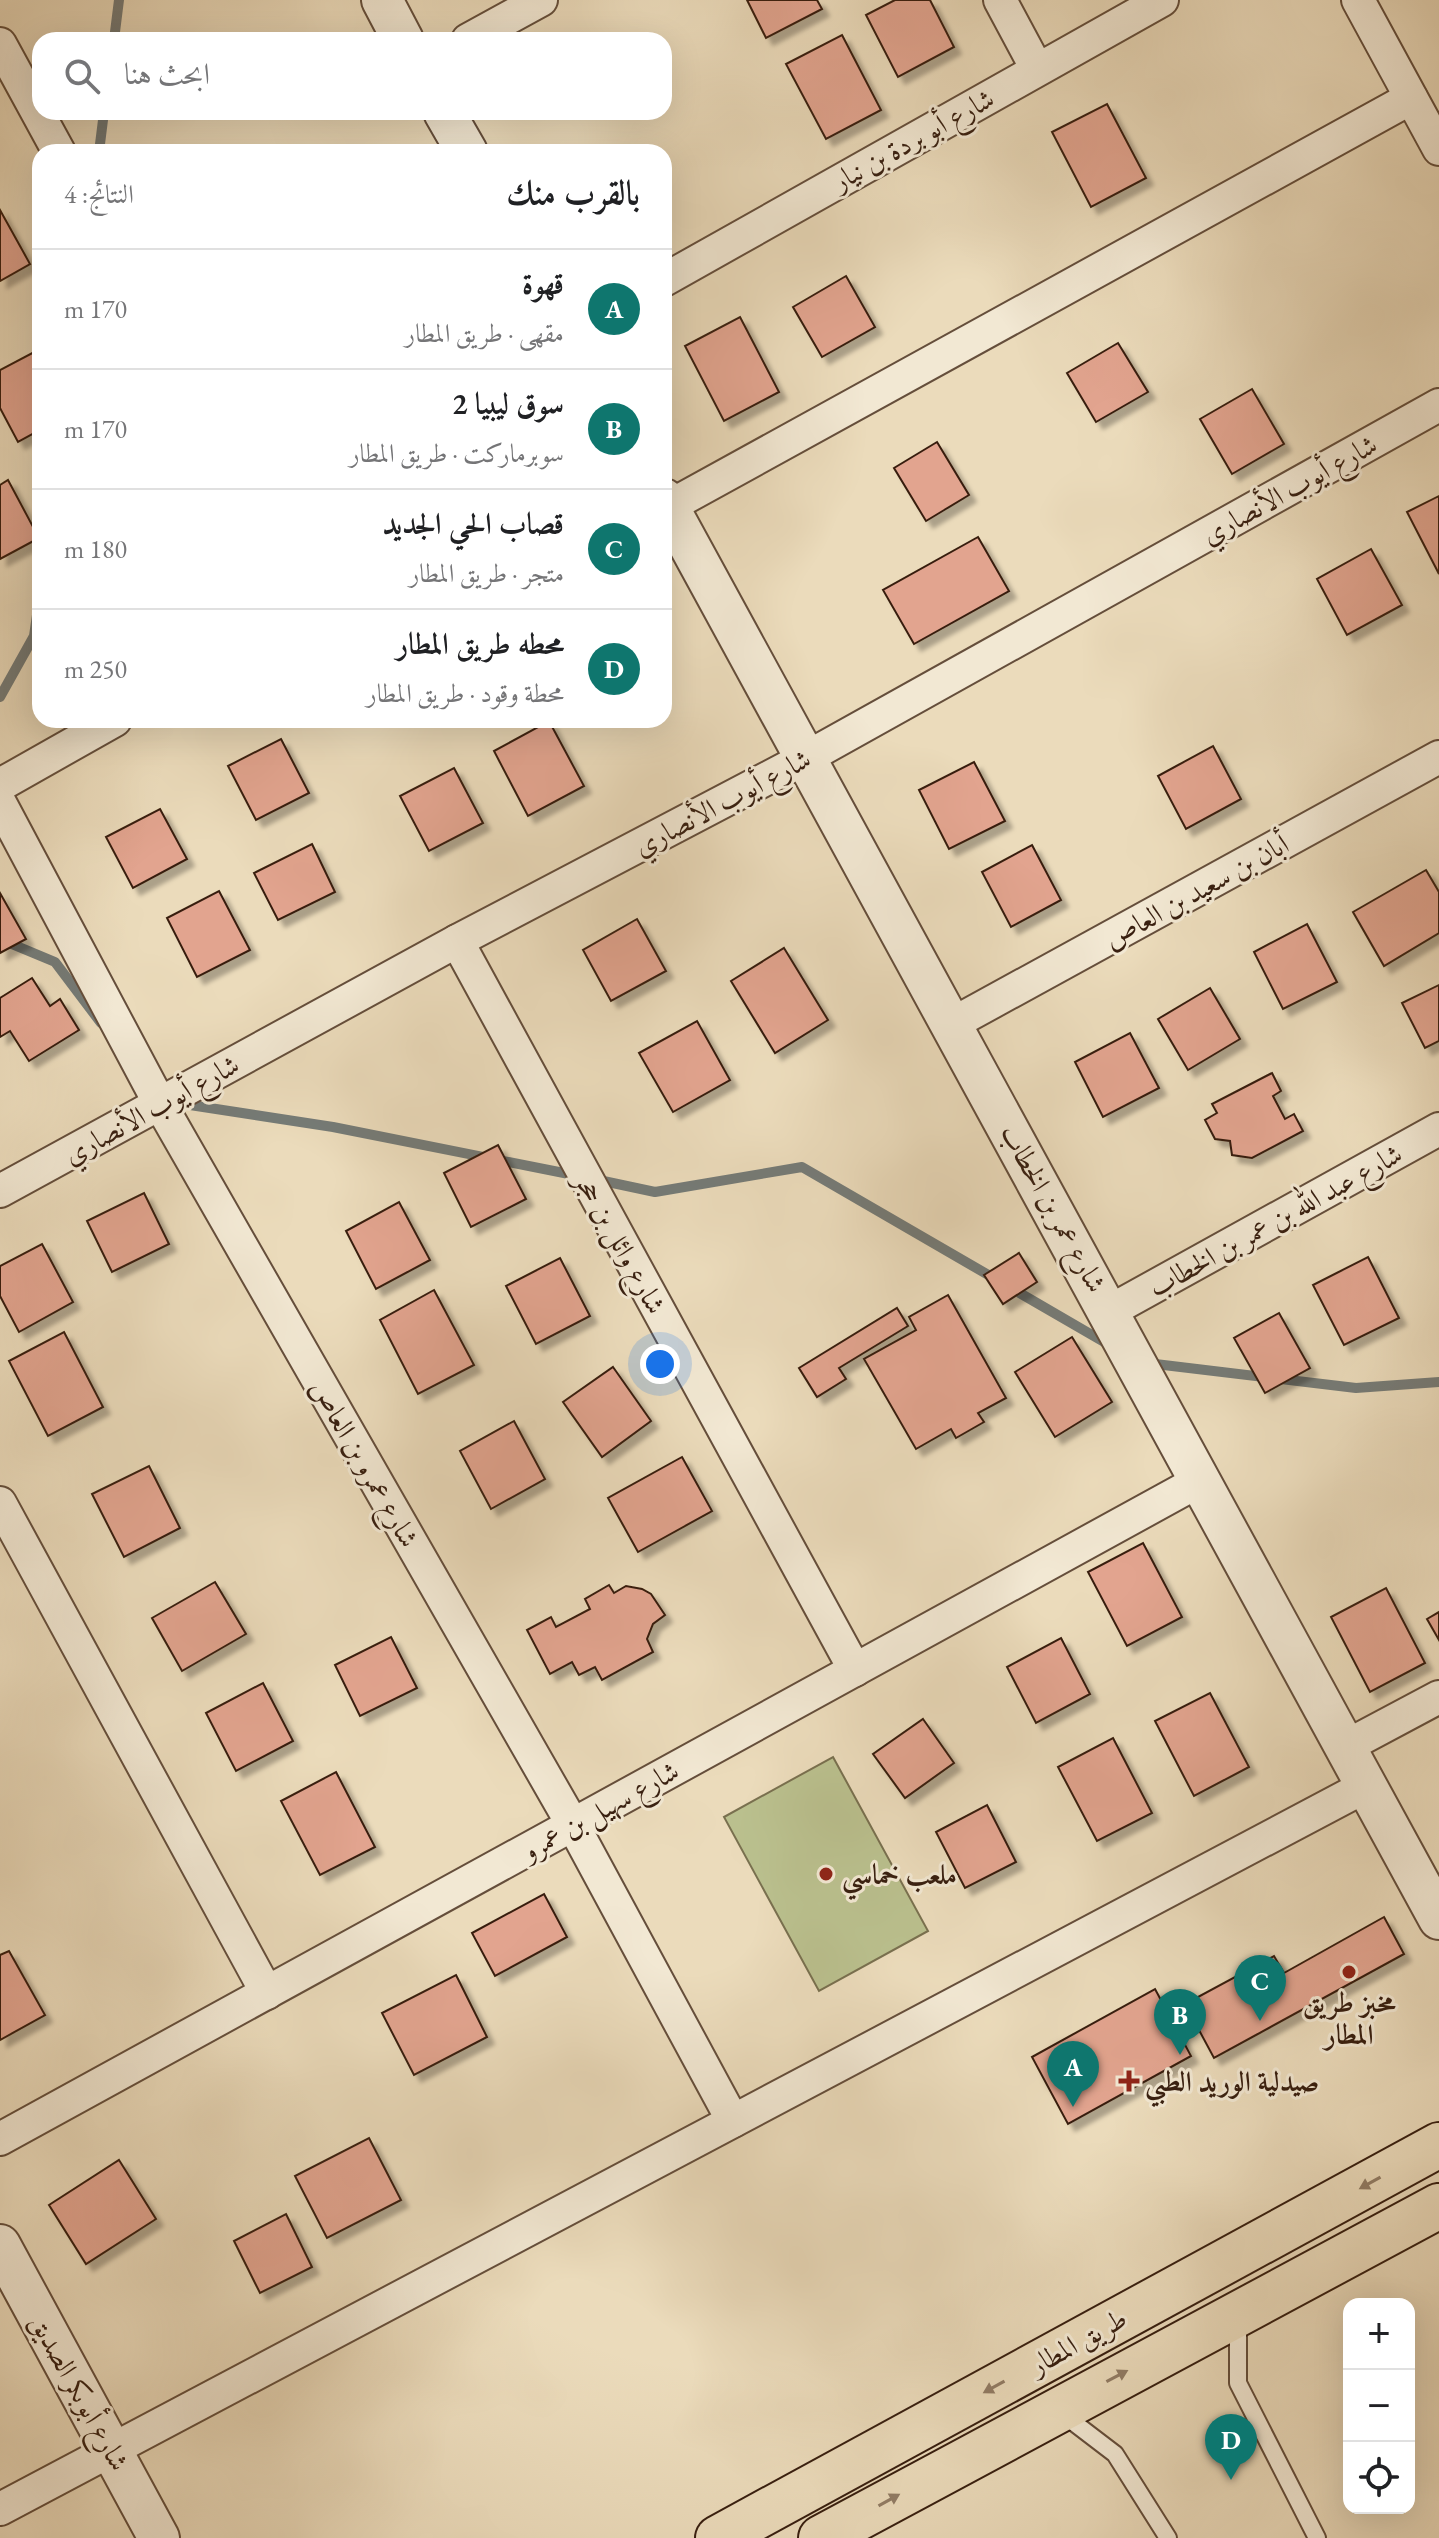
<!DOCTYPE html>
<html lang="ar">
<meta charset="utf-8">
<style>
body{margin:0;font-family:"EB Garamond",Amiri,serif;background:#f2f2f2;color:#202124;direction:rtl}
.controls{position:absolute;right:24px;bottom:24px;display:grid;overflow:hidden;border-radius:16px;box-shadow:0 8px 32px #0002}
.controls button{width:72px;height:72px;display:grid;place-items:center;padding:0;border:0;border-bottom:2px solid #e0e0e0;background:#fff;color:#202124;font:40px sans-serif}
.you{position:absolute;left:660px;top:1364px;width:28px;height:28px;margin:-20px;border:6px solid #fff;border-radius:50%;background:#1a73e8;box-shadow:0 0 0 12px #1a73e833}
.badge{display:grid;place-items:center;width:52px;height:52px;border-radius:50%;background:#0f766e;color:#fff;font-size:26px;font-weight:700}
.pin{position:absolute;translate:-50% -66px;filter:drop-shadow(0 2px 4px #0008)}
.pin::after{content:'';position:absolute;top:42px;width:28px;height:24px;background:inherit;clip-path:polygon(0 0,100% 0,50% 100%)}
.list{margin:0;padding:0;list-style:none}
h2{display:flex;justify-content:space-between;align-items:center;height:104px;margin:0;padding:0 32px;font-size:34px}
h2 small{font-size:26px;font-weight:400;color:#757577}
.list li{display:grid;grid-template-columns:52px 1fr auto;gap:24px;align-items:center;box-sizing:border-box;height:120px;padding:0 32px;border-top:2px solid #e0e0e0}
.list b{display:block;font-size:30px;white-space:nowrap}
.list p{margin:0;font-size:26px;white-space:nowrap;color:#757577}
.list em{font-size:26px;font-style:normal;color:#757577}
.icon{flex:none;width:44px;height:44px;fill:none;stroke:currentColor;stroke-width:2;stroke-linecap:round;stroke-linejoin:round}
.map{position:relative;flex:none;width:1439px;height:2538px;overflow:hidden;direction:ltr}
.search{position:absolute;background:#fff;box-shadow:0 8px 32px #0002;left:32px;top:32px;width:640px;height:88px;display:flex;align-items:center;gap:20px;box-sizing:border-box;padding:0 28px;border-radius:24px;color:#757577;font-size:30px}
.panel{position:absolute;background:#fff;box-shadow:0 8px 32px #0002;left:32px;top:144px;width:640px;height:584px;border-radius:24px;direction:rtl}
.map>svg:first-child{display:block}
.green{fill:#bac08e;stroke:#79704f;stroke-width:2}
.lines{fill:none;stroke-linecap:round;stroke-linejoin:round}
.stream{stroke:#757b77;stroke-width:10}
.building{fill:#e2a48f;stroke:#381f10;stroke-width:2;filter:url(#shadow)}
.service-casing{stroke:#654e3b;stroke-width:20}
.minor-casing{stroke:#654e3b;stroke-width:36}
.tertiary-casing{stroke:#654e3b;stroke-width:44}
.trunk-casing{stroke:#381f10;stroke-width:48}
.service{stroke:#f2e8d3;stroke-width:16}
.minor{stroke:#f2e8d3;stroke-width:32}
.tertiary{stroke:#f2e8d3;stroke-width:40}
.trunk{stroke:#ebdbbb;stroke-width:44}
.oneway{fill:#927d66}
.poi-dot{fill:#8f2418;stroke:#f2e8d3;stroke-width:3}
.labels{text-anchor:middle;stroke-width:6;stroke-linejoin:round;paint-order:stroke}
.street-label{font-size:28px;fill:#381f10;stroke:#f2e8d3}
.poi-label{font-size:28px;font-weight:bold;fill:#381f10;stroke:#f2e8d3;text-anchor:start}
</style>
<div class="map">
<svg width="1439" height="2538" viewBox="0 0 1439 2538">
<defs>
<filter id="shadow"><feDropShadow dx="7" dy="7" stdDeviation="2" flood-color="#0004"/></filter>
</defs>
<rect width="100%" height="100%" fill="#ebdbbb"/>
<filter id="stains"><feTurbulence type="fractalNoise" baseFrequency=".0025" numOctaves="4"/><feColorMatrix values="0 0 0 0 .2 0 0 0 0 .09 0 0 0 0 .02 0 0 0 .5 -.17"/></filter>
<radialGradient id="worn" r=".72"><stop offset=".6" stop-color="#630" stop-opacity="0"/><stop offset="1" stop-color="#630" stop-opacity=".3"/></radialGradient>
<polygon class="green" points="833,1757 928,1931 819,1991 724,1817"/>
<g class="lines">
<g class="stream">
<polyline points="114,40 119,0"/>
<polyline points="99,152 104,112"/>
<polyline points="0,697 34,636 40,594"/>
<polyline points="0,939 55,962 101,1023"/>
<polyline points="177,1103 333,1127 579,1176"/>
<polyline points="594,1179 655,1192 802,1167 997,1280"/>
<polyline points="1011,1288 1111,1346"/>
<polyline points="1147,1363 1356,1388 1439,1382"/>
</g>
</g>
<g class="building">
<polygon points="747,0 817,0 822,9 766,38"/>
<polygon points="895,0 930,0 954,47 898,77 866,15"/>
<polygon points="842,35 881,110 826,139 786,64"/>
<polygon points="1107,104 1146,178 1091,207 1052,132"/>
<polygon points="0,210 30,264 0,281"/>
<polygon points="846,276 875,327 822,357 793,307"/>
<polygon points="740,317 779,392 724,421 685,346"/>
<polygon points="1118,343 1148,392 1096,422 1067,373"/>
<polygon points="40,349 40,430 18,442 0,408 0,370"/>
<polygon points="1252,389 1284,444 1232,474 1200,419"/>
<polygon points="937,442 969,495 926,521 894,468"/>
<polygon points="8,480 39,538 0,559 0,485"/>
<polygon points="1439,496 1439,574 1407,512"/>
<polygon points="978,537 1009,591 914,644 883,590"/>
<polygon points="1371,549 1402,605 1347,635 1317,579"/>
<polygon points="549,721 584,786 528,816 494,751"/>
<polygon points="281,739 309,793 256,820 228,766"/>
<polygon points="1213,746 1241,799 1186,829 1158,776"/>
<polygon points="974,762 1005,821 949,849 919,790"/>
<polygon points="454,768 483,823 429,851 400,796"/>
<polygon points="160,809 187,859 133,888 106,837"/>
<polygon points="312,844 335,892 278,920 254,873"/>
<polygon points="1032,845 1061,900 1011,927 982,872"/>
<polygon points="1426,870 1439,892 1439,933 1384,966 1353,912"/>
<polygon points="219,891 250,950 197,977 167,918"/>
<polygon points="0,893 26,939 0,953"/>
<polygon points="637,919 666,971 611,1001 583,950"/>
<polygon points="1307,924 1337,982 1283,1009 1254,952"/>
<polygon points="784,948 828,1020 775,1053 731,981"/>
<polygon points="32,978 50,1006 60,999 79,1030 29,1061 10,1031 0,1037 0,998"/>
<polygon points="1439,985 1439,1041 1425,1048 1402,1003"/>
<polygon points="1210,988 1240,1039 1188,1070 1158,1019"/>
<polygon points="697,1021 730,1080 673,1112 639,1053"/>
<polygon points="1130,1033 1159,1088 1103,1117 1075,1062"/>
<polygon points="1272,1073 1281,1091 1273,1096 1285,1119 1294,1114 1303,1131 1252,1158 1232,1155 1230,1141 1215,1139 1205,1120 1217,1113 1212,1104"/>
<polygon points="498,1145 526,1199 471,1227 444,1173"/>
<polygon points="144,1193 169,1244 112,1272 87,1221"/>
<polygon points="399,1202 430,1260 376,1289 346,1231"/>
<polygon points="42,1244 73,1302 19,1332 0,1296 0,1266"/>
<polygon points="1019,1253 1037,1282 1003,1304 984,1275"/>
<polygon points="1368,1257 1399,1318 1344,1345 1313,1285"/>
<polygon points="560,1258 590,1316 536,1344 506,1286"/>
<polygon points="434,1290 474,1365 418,1394 380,1320"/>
<polygon points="948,1295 1006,1398 978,1413 984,1422 956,1438 951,1429 916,1449 864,1359 916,1330 909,1317"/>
<polygon points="897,1308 908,1326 839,1368 846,1379 817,1397 799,1368"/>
<polygon points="1279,1313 1310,1368 1265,1393 1234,1338"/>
<polygon points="64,1332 103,1407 48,1436 9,1361"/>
<polygon points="1072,1337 1112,1402 1055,1437 1015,1372"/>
<polygon points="613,1367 651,1421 602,1457 563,1402"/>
<polygon points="514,1421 545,1479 491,1509 460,1451"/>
<polygon points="682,1457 712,1511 638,1552 608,1498"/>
<polygon points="149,1466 180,1528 124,1557 92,1494"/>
<polygon points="1143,1543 1182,1617 1127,1646 1088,1572"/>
<polygon points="215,1582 246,1634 182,1671 152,1618"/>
<polygon points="609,1585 614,1593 626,1586 642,1589 651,1594 665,1615 653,1624 647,1639 653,1652 602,1680 595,1667 579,1675 572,1662 550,1674 527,1630 551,1617 556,1627 590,1609 585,1599"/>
<polygon points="1386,1588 1425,1663 1370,1692 1331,1617"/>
<polygon points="1439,1612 1439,1640 1427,1619"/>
<polygon points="391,1637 417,1688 360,1716 335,1665"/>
<polygon points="1061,1638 1090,1694 1036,1723 1007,1667"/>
<polygon points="263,1683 293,1741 236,1771 206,1713"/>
<polygon points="1210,1693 1249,1767 1194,1796 1155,1721"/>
<polygon points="923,1719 954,1763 905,1798 873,1754"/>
<polygon points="1113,1738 1152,1813 1097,1841 1058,1767"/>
<polygon points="336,1772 375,1847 320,1875 281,1801"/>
<polygon points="987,1805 1016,1862 965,1888 936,1832"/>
<polygon points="544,1894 567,1937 495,1976 472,1933"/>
<polygon points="1384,1917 1404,1954 1214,2058 1185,2004 1274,1956 1284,1973"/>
<polygon points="9,1951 45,2015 0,2040 0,1955"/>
<polygon points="456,1975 487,2037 414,2075 382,2013"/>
<polygon points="1155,1989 1191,2056 1068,2124 1032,2057"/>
<polygon points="369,2138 401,2200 327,2238 295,2176"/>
<polygon points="119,2160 156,2219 86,2264 49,2205"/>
<polygon points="286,2214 312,2267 260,2293 234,2241"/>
</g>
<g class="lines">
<defs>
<g id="service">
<polyline points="1238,2319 1238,2383 1317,2538"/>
<polyline points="1060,2412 1115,2454 1168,2538"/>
</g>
<g id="minor">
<polyline points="1000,0 1037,69"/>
<polyline points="1358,0 1439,149"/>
<polyline points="468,40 541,0"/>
<polyline points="0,44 59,152"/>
<polyline points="664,280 1162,0"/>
<polyline points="668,507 1411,98"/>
<polyline points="0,785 115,720"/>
<polyline points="0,803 160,1104 573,1825 733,2121"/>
<polyline points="457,941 855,1670"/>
<polyline points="952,1024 1439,757"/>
<polyline points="0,1191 457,941 804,759 1439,405"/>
<polyline points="1110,1311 1439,1129"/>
<polyline points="0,1503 267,1993"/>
<polyline points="1345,1747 1439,1697"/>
<polyline points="0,2139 1199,1481"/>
<polyline points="0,2509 1366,1786"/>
</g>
<g id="tertiary">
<polyline points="382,0 403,40"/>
<polyline points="444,112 467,152"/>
<polyline points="664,499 1439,1919"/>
<polyline points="0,2245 159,2538"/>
</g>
<g id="trunk">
<polyline points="718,2538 1439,2145"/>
<polyline points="821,2538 1439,2206"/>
</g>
</defs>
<use href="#service" class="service-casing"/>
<use href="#minor" class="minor-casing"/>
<use href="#tertiary" class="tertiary-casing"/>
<use href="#trunk" class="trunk-casing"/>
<use href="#service" class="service"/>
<use href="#minor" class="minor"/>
<use href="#tertiary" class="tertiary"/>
<use href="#trunk" class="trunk"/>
</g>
<defs><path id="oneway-solid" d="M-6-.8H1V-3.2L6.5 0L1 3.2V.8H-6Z" transform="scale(2)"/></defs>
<g class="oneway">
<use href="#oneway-solid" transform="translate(1370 2183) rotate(151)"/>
<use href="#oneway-solid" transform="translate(1117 2376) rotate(-28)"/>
<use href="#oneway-solid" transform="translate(994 2387) rotate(151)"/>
<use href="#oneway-solid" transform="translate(889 2500) rotate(-29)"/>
</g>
<g class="poi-dot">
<circle cx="826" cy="1874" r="8"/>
<circle cx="1349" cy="1972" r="8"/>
<path d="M1125 2069h8v8h8v8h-8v8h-8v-8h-8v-8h8z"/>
</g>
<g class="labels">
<g class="street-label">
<text transform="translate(913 139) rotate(-29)" y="10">شارع أبو بردة بن نيار</text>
<text transform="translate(1289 489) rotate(-29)" y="10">شارع أيوب الأنصاري</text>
<text transform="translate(722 802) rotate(-28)" y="10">شارع أيوب الأنصاري</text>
<text transform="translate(1196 891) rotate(-29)" y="10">أبان بن سعيد بن العاص</text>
<text transform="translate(151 1109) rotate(-29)" y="10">شارع أيوب الأنصاري</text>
<text transform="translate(1054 1208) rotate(61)" y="10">شارع عمر بن الخطاب</text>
<text transform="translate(1275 1220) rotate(-29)" y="10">شارع عبد الله بن عمر بن الخطاب</text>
<text transform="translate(621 1243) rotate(61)" y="10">شارع وائل بن حجر</text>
<text transform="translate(365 1463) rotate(60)" y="10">شارع عمرو بن العاص</text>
<text transform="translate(600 1810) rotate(-29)" y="10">شارع سهيل بن عمرو</text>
<text transform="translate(1078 2341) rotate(-29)" y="10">طريق المطار</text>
<text transform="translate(80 2392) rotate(61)" y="10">شارع أبوبكر الصديق</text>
</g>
<g class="poi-label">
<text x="842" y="1884">ملعب خماسي</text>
<text x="1349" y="2012" text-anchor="middle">مخبز طريق<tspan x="1349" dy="32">المطار</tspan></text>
<text x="1145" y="2091">صيدلية الوريد الطبي</text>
</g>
</g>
<rect width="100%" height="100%" filter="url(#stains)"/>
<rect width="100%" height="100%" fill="url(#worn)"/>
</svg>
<div class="controls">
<button>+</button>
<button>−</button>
<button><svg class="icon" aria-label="locate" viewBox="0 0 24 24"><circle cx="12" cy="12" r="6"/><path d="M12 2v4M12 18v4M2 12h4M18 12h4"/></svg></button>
</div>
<div class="you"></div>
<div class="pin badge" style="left:1073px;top:2107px">A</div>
<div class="pin badge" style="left:1180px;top:2055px">B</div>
<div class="pin badge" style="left:1260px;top:2021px">C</div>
<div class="pin badge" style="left:1231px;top:2480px">D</div>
<div class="search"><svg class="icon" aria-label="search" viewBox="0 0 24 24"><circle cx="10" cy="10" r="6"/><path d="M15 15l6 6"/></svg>ابحث هنا</div>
<section class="panel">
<h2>بالقرب منك<small>النتائج: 4</small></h2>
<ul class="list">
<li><span class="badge">A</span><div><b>قهوة</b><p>مقهى · طريق المطار</p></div><em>170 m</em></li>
<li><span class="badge">B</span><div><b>سوق ليبيا 2</b><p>سوبرماركت · طريق المطار</p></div><em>170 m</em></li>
<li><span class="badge">C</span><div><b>قصاب الحي الجديد</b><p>متجر · طريق المطار</p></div><em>180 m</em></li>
<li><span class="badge">D</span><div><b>محطه طريق المطار</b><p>محطة وقود · طريق المطار</p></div><em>250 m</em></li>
</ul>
</section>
</div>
